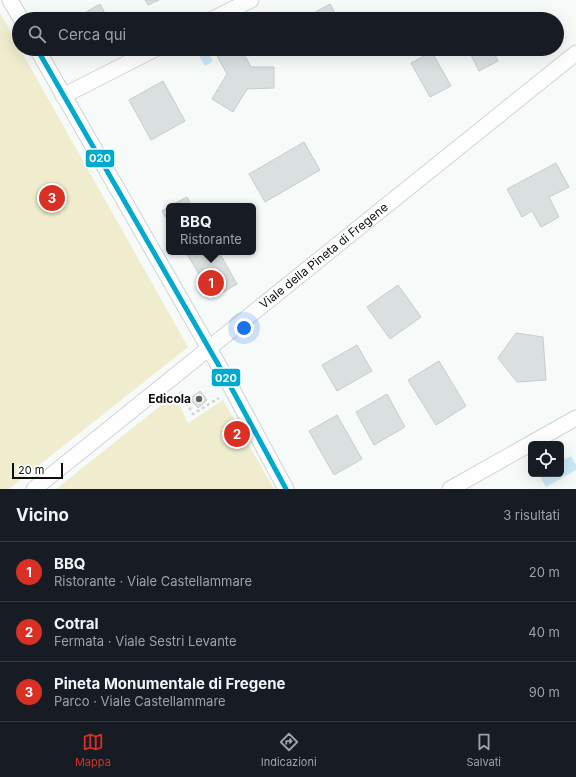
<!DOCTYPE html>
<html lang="it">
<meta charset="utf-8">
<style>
body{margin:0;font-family:Inter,sans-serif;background:#242831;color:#f1f3f6}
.controls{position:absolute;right:12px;bottom:12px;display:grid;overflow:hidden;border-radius:6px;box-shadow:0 4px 16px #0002}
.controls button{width:36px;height:36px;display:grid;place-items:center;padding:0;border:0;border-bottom:1px solid #363941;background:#171b24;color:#f1f3f6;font:20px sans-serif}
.scale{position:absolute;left:12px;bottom:10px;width:51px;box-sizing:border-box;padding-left:4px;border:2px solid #0a0e0c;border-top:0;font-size:11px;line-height:14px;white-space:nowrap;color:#0a0e0c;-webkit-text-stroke:3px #fff;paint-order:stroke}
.you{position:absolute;left:244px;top:328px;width:14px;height:14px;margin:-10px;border:3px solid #fff;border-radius:50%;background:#1a73e8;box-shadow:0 0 0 6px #1a73e833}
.badge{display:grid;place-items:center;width:26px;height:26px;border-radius:50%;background:#d93025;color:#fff;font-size:13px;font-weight:700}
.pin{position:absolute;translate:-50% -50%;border:2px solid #fff;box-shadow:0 1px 4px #0006}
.popup{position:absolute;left:166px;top:203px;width:90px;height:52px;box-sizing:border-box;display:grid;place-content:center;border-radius:6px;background:#171b24;filter:drop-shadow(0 1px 3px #0005);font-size:13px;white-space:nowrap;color:#9ea1a6}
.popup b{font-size:15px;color:#f1f3f6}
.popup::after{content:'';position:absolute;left:50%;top:100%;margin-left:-8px;border:8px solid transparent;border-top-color:#171b24}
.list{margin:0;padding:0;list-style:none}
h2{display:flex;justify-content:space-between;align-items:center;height:52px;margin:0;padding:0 16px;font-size:17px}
h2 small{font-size:13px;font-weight:400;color:#9ea1a6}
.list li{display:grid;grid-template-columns:26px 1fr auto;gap:12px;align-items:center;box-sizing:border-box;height:60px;padding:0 16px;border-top:1px solid #363941}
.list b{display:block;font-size:15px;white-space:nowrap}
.list p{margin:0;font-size:13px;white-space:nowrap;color:#9ea1a6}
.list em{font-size:13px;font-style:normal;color:#9ea1a6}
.icon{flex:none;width:22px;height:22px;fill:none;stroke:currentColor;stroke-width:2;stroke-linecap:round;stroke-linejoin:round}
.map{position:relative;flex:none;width:576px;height:489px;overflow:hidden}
.search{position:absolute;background:#171b24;box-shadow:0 4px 16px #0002;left:12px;right:12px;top:12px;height:44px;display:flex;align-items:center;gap:10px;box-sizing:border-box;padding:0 14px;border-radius:22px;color:#9ea1a6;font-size:15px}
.sheet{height:232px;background:#171b24}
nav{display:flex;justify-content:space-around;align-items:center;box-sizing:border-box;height:56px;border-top:1px solid #363941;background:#171b24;font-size:11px;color:#9ea1a6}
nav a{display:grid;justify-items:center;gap:2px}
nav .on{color:#d93025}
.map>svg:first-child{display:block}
.green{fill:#efedce}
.water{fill:#cbe9f8}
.building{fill:#dae0df;stroke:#c7cccb}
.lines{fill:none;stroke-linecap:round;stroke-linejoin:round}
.minor-casing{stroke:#d0d4d2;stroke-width:17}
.path{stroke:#d1d2d2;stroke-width:2.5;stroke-dasharray:3 3;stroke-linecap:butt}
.minor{stroke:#fefefe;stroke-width:15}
.bus-1-casing{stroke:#fff;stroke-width:8}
.bus-1{stroke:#00a9ce;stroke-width:5}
.poi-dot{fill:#5d615f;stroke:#fff;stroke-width:1.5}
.labels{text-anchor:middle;stroke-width:3.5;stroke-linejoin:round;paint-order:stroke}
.street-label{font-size:12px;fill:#0a0e0c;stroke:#fff}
.poi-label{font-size:12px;font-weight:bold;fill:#0a0e0c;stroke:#fff;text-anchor:end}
.line-badge{stroke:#fff;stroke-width:1.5}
.badge-label{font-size:11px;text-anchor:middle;font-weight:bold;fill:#fff}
</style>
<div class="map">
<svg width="576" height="489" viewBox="0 0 576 489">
<rect width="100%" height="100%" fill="#f6fbf9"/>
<g class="green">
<polygon points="0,13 19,47 19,49 20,49 188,347 9,489 0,489"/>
<polygon points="175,394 188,423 223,400 274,489 56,489"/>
</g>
<g class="water">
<polygon points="200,49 206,49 213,61 205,66 196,51"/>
<polygon points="571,456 576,465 576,470 546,487 539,474 561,474 561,461"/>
</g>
<g class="building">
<polygon points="145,0 159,0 148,5"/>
<polygon points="100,4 108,19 80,19 79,16"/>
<polygon points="330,4 338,19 306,19 305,18"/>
<polygon points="225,49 241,49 251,67 274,67 274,88 247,89 233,112 212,99 227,74 216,54"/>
<polygon points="468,49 492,49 498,61 479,71"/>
<polygon points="432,52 451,86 430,97 411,63"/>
<polygon points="163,81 185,121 151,140 129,100"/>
<polygon points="304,142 320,170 265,202 249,174"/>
<polygon points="556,163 569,187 549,197 559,217 541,227 532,211 522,217 507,189"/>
<polygon points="187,197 192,206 170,206"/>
<polygon points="169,207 169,223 162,211"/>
<polygon points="186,252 219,252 237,284 213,298"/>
<polygon points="398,285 421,317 390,339 367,307"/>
<polygon points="516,333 543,337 546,380 517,382 498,358"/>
<polygon points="357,345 372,371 337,391 322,365"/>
<polygon points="439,361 466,406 436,425 408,380"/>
<polygon points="200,391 207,400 198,408 190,399"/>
<polygon points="387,394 405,427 374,445 356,412"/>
<polygon points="337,415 362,459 334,475 309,431"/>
</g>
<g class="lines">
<defs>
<g id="minor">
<polyline points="10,0 21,19"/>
<polyline points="213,19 251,0"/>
<polyline points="37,49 226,378 286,489"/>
<polyline points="63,96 155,49"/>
<path id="s1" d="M34,489L576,53"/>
<polyline points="450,489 576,418"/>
</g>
</defs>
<use href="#minor" class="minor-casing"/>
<polyline class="path" points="180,392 193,414 219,398"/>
<use href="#minor" class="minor"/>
<defs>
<polyline id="bus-1" points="37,49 226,378 286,489"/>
</defs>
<use href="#bus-1" class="bus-1-casing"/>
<use href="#bus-1" class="bus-1"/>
</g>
<circle class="poi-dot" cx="199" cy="399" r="4"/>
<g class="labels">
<g class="street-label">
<text dy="4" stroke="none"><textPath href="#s1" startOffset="372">Viale della Pineta di Fregene</textPath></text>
</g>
<g class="poi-label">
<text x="191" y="403">Edicola</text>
</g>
</g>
<g class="line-badge">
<rect x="85" y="149" width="30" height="19" rx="4" fill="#00a9ce"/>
<rect x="211" y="368" width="30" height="19" rx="4" fill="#00a9ce"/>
</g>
<g class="badge-label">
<text x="100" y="162">020</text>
<text x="226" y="382">020</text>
</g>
</svg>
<div class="controls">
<button><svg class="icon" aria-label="locate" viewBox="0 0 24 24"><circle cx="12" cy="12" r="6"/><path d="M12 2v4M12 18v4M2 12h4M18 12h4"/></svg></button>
</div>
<div class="scale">20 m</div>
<div class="you"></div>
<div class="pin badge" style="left:211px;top:283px">1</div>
<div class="popup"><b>BBQ</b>Ristorante</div>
<div class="pin badge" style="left:237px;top:434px">2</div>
<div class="pin badge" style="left:52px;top:198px">3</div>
<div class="search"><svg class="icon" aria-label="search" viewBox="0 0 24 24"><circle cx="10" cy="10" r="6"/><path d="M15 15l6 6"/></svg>Cerca qui</div>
</div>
<section class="sheet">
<h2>Vicino<small>3 risultati</small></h2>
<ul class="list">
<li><span class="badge">1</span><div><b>BBQ</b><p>Ristorante · Viale Castellammare</p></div><em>20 m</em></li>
<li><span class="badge">2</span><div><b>Cotral</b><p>Fermata · Viale Sestri Levante</p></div><em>40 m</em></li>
<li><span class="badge">3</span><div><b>Pineta Monumentale di Fregene</b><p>Parco · Viale Castellammare</p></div><em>90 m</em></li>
</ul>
</section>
<nav>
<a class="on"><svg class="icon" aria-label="map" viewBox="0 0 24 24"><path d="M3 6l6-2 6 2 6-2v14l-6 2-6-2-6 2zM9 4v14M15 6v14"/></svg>Mappa</a>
<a><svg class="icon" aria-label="directions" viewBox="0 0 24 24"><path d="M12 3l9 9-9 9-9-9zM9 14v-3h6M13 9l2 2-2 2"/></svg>Indicazioni</a>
<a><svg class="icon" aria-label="saved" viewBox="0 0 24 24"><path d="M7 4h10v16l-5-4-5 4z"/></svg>Salvati</a>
</nav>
